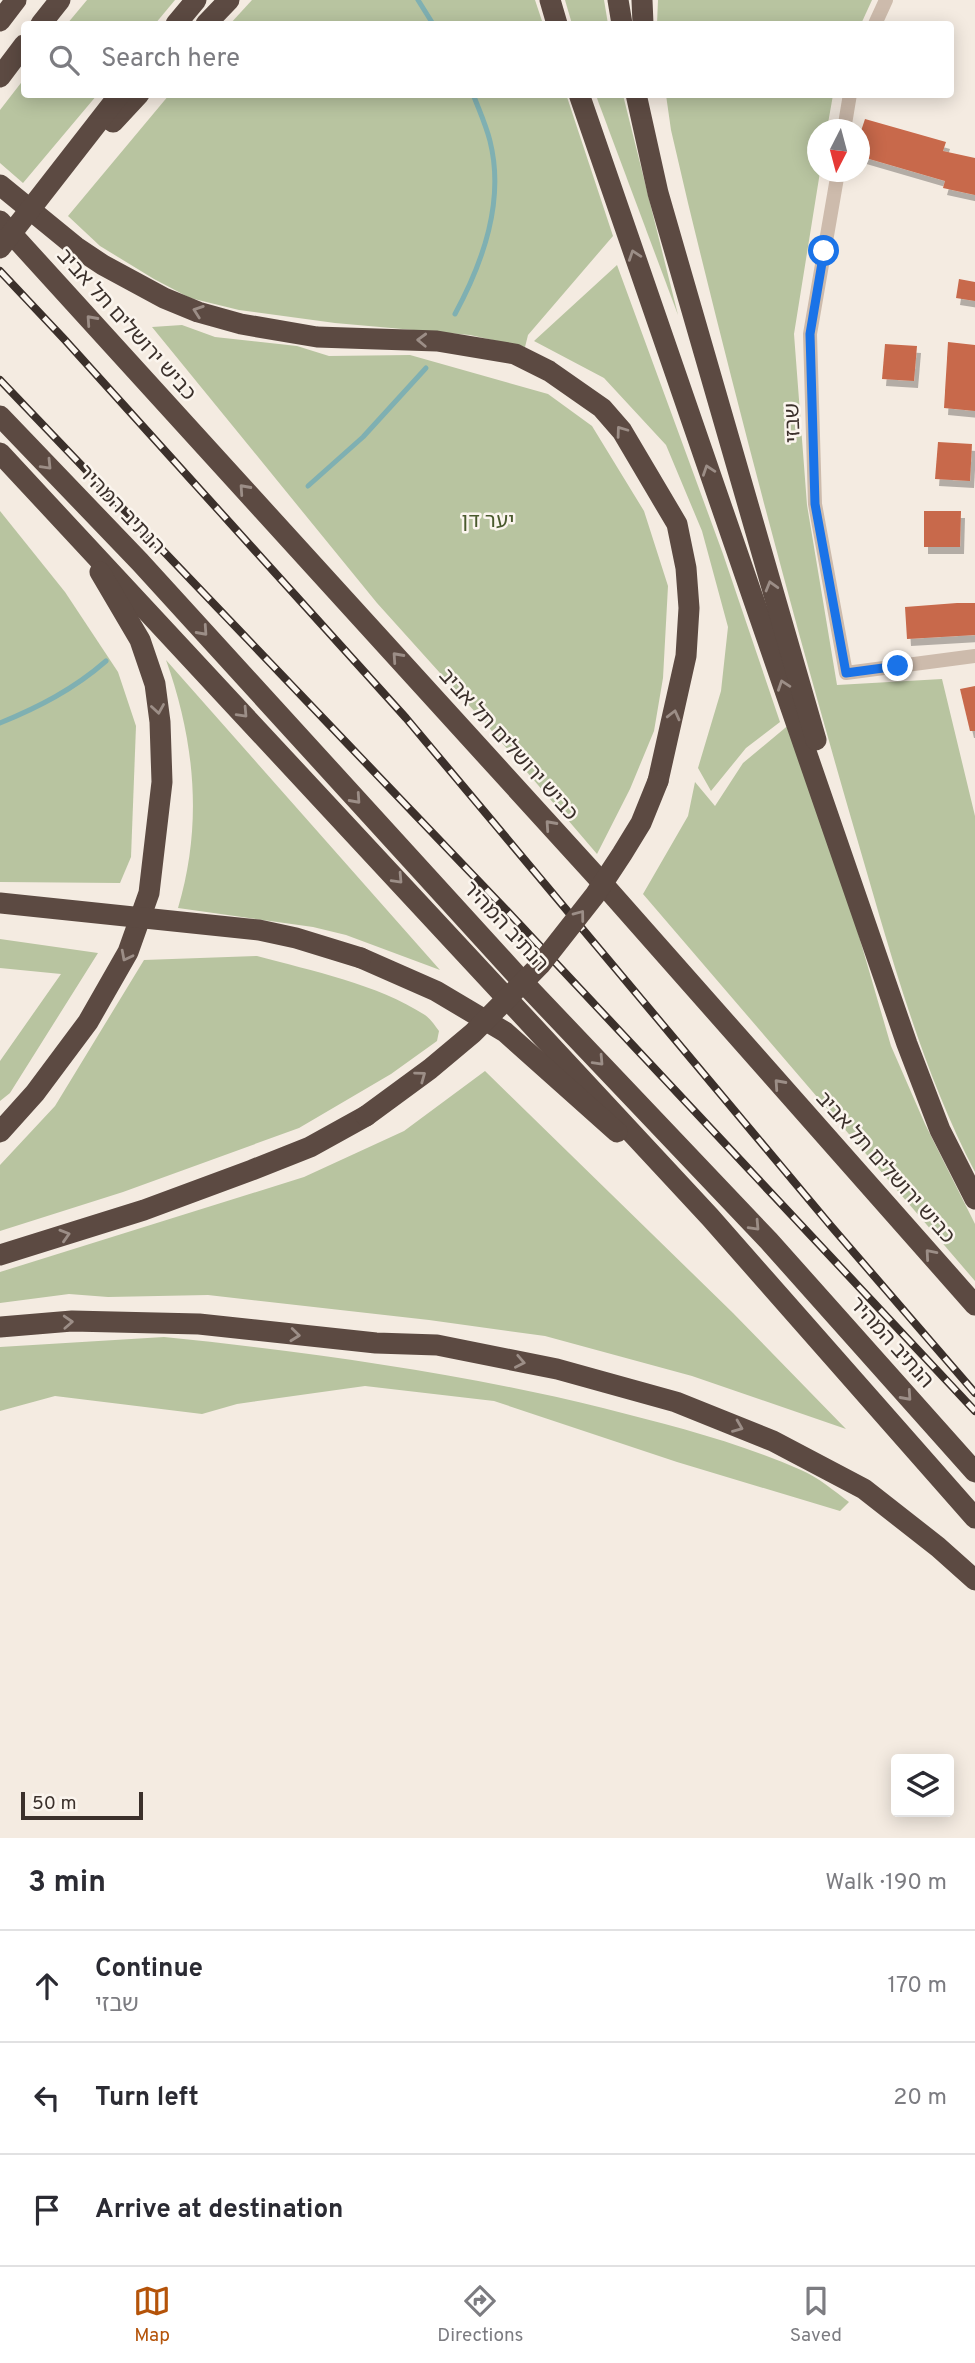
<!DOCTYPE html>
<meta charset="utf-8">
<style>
body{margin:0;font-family:Overpass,"Noto Sans Hebrew",sans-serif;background:#f7f7f7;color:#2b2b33}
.controls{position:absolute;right:21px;bottom:21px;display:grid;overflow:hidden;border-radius:7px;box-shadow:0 4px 18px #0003}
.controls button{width:63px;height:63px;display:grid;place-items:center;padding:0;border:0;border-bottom:2px solid #e1e1e2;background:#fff;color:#2b2b33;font:35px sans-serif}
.compass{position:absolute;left:807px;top:119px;width:63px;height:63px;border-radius:50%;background:#fff;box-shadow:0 4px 18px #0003;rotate:186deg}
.scale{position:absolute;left:21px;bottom:18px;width:122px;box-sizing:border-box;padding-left:7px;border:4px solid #3b302b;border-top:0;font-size:19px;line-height:24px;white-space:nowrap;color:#3b302b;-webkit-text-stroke:5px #fbf5ee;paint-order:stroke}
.stop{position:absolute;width:21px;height:21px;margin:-16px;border:5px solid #1a73e8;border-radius:50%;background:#fff}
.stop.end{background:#1a73e8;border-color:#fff;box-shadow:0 2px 7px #0008}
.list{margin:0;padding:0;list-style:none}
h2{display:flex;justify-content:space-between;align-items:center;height:91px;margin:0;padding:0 28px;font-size:30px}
h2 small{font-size:23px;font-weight:400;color:#7c7c81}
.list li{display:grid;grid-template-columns:46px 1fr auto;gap:21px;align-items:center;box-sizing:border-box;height:112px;padding:0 28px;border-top:2px solid #e1e1e2}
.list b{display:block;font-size:26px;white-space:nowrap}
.list p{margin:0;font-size:23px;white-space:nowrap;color:#7c7c81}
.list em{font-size:23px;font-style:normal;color:#7c7c81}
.icon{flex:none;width:38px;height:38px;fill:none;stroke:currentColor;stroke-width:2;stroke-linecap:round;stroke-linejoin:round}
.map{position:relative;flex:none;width:975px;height:1838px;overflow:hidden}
.search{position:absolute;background:#fff;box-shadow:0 4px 18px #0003;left:21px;right:21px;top:21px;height:77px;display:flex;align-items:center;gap:18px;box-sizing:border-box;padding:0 24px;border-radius:7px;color:#7c7c81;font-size:26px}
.sheet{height:427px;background:#fff}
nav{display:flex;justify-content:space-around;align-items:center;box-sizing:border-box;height:98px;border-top:2px solid #e1e1e2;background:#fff;font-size:19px;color:#7c7c81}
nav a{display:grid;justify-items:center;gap:4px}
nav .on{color:#b45309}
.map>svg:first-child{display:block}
.green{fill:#b8c4a0}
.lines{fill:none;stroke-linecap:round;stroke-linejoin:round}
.stream{stroke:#7fb0b2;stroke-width:5}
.building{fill:#c8694b;filter:url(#shadow)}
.street{stroke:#cdbbac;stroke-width:14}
.highway{stroke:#5c4a42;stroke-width:21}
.rail-casing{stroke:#3b302b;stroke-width:8}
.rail{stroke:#fbf5ee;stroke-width:5;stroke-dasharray:16;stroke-linecap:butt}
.highway-bridge{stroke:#5c4a42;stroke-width:21}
.oneway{stroke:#9c8e87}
.route{stroke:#1a73e8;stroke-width:9}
.labels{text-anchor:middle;stroke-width:5;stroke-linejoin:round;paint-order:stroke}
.street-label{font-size:21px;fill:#3b302b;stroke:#fbf5ee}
.park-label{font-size:21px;fill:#4a5a2e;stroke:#fbf5ee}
</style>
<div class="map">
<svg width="975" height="1838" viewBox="0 0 975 1838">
<defs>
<filter id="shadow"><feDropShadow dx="4" dy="7" stdDeviation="0" flood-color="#0004"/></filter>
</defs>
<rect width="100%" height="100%" fill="#f4ebe1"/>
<g class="green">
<polygon points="87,0 175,0 155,24 67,24"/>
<polygon points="252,0 535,0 543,24 230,24"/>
<polygon points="565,0 604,0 608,24 572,24"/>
<polygon points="658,0 872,0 861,24 657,24"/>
<polygon points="24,79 24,94 97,95 23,183 0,163 0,110"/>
<polygon points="566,94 613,236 528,335 525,347 470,335 335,323 239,310 190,298 154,279 100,246 68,216 169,95"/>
<polygon points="596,95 623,95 678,315 598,101"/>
<path d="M666,95H833L827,129L818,130V172H820L794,334L807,505L837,685L942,679L975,816V1172C918,1063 886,936 851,818C792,614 738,409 688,203L671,130Z"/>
<polygon points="617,265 723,554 780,722 746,748 711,791 698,768 721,691 728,627 702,531 666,445 604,378 534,341"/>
<polygon points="182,325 215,337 297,346 329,356 410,355 548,394 592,426 644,511 668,586 663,678 654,731 630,789 597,854 485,723 377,603 152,327"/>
<polygon points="0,511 65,592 118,672 136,726 131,857 120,883 0,882"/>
<path d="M166,660L440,970L346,935L313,927L178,908C203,825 195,741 166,660Z"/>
<polygon points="791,723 847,895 891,1046 925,1124 975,1224 975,1281 643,894 688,816 695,782 715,806 743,763"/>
<polygon points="0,939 98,953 10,1093 0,1101 0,1061 61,974 0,968"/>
<path d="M257,956C312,971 377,984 425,1015C431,1019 435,1026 439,1031L437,1041L391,1074L299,1128L123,1192L0,1231V1165L55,1106L144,960Z"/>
<polygon points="485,1071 733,1313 846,1429 692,1376 545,1336 429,1320 208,1295 108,1297 69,1294 0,1303 0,1272 304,1177 404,1131"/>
<path d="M164,1337C312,1352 460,1373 603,1408C670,1425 738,1442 801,1470C818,1477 834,1491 849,1502L840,1511L677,1462L494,1401L365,1386L237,1404L202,1414L55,1396L0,1411V1347Z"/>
</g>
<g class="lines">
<g class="stream">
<polyline points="418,0 433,24"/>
<path d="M455,314C483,262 505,201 490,141C486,125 479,110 473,94"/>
<polyline points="308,486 363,437 426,368"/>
<path d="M0,723C39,707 74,689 106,661"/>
</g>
</g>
<g class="building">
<polygon points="865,119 946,142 943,151 975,158 975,195 943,188 945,181 859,156 859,137"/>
<polygon points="959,279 975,282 975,301 956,298"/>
<polygon points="948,342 975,345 975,411 944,408"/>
<polygon points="885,344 917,346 914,381 882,379"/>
<polygon points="938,442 972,444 970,481 935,479"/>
<polygon points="924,511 961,511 960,547 924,547"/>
<polygon points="957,603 975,603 975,635 907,639 905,607"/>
<polygon points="975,686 975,731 970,731 960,689"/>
</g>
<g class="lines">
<g class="street">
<polyline points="875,24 886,0"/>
<polyline points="844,130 850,94"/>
<polyline points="838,172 810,334 815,504 846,673 975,656"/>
</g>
<g class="highway">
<polyline points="550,0 557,24"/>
<polyline points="618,0 622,24"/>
<polyline points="642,0 643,24"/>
<polyline points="0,21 16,0"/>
<polyline points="41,24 60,0"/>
<polyline points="176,24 196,0"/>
<polyline points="206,24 229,0"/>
<polyline points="0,77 24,45"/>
<polyline points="579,94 907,1044 940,1130 975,1199"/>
<polyline points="636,94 658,193 816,740"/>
<polyline points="0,185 76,247 103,265 164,298 198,312 241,324 317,337 437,341 515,354 549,371 602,408 622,431 677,524 686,568 689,608 686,656 658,781"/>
<polyline points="0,221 596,876 975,1305"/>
<polyline points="0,416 140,562 522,981 769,1241 975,1472"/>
<polyline points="0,453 710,1217 975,1518"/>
<polyline points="361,958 436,991 505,1032 617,1132"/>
<polyline points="0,1132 35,1093 88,1022 128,952 149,893 162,782 160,722 155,684 140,640 100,572"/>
<polyline points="0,1255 144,1210 252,1170 310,1147 366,1116"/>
<polyline points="0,1327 72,1321 199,1324 376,1343 437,1345 557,1369 676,1402 773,1441 864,1489 938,1547 975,1580"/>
</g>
<defs>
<g id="rail">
<polyline points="0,271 65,340 406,718 831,1226 975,1393"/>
<polyline points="0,380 510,914 975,1411"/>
</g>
</defs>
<use href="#rail" class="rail-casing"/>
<use href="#rail" class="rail"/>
<g class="highway-bridge">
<polyline points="113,122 139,94"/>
<polyline points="0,248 120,94"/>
<polyline points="0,903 259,930 296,938 361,958"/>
<polyline points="366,1116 430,1069 473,1033 540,965 595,895 622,854 641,823 658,781"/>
</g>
</g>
<defs><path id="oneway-chevron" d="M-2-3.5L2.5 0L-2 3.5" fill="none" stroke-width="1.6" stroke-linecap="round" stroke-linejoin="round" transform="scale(1.75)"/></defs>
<g class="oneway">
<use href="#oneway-chevron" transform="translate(634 255) rotate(-109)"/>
<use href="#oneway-chevron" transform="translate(198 311) rotate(-161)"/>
<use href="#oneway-chevron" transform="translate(91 320) rotate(-132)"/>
<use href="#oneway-chevron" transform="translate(422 340) rotate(-178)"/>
<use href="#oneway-chevron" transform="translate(621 431) rotate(-126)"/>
<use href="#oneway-chevron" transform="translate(47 465) rotate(46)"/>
<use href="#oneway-chevron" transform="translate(708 470) rotate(-109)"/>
<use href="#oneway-chevron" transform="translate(244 489) rotate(-132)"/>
<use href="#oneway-chevron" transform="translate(771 586) rotate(-106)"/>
<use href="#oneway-chevron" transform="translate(203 631) rotate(48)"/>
<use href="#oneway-chevron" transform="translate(397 657) rotate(-132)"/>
<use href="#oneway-chevron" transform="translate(783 685) rotate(-109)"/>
<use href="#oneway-chevron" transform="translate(158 709) rotate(81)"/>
<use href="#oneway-chevron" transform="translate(243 713) rotate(47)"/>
<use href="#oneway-chevron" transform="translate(674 715) rotate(-76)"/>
<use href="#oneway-chevron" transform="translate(356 799) rotate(48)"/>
<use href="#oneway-chevron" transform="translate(550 825) rotate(-132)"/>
<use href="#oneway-chevron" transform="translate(398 879) rotate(47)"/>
<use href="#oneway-chevron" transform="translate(580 915) rotate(-53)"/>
<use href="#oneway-chevron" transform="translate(126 956) rotate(117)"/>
<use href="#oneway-chevron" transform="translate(599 1061) rotate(47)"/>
<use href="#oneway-chevron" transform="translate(421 1076) rotate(-36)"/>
<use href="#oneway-chevron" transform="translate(779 1084) rotate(-132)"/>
<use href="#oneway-chevron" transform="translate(755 1226) rotate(47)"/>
<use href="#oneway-chevron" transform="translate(65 1235) rotate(-17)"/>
<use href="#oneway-chevron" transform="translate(930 1254) rotate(-131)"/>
<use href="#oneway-chevron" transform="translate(68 1322) rotate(-3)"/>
<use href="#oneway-chevron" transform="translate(295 1335) rotate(6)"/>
<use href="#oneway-chevron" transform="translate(520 1362) rotate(11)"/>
<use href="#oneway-chevron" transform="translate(907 1396) rotate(48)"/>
<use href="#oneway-chevron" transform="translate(738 1427) rotate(22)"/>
</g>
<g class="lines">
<polyline class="route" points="824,251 810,334 815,504 846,673 898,666"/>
</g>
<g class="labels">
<g class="street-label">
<text transform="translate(127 324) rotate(48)" y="7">כביש ירושלים תל אביב</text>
<text transform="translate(792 423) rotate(-92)" y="7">שבזי</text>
<text transform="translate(122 509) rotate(46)" y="7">הנתיב המהיר</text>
<text transform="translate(509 744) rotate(48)" y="7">כביש ירושלים תל אביב</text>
<text transform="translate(506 926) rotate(47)" y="7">הנתיב המהיר</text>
<text transform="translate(886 1167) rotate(48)" y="7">כביש ירושלים תל אביב</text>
<text transform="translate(892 1342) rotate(48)" y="7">הנתיב המהיר</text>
</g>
<g class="park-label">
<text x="488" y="527">יער דן</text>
</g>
</g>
</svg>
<div class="controls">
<button><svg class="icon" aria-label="layers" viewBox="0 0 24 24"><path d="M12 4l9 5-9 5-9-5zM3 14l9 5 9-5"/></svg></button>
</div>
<svg class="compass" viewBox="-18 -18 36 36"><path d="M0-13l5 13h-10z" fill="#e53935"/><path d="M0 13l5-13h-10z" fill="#7c7c81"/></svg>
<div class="scale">50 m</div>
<div class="stop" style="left:824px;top:251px"></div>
<div class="stop end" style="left:898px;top:666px"></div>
<div class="search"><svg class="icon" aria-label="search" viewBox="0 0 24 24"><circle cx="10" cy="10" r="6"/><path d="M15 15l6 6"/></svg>Search here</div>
</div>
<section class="sheet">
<h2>3 min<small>Walk · 190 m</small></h2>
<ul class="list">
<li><svg class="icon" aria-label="ahead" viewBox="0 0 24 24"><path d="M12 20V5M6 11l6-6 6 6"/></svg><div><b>Continue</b><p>שבזי</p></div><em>170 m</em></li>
<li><svg class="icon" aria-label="left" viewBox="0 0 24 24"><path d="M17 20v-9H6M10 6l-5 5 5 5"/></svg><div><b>Turn left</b></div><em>20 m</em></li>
<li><svg class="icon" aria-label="arrive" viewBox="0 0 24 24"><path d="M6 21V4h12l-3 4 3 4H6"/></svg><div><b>Arrive at destination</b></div></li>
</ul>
</section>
<nav>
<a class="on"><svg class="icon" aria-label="map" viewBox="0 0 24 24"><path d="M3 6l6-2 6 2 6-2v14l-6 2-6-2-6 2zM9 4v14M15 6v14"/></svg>Map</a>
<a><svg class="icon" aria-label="directions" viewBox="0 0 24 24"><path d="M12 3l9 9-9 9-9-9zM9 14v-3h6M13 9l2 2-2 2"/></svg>Directions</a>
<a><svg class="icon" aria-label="saved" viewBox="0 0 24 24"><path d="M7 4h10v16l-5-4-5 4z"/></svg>Saved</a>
</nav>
